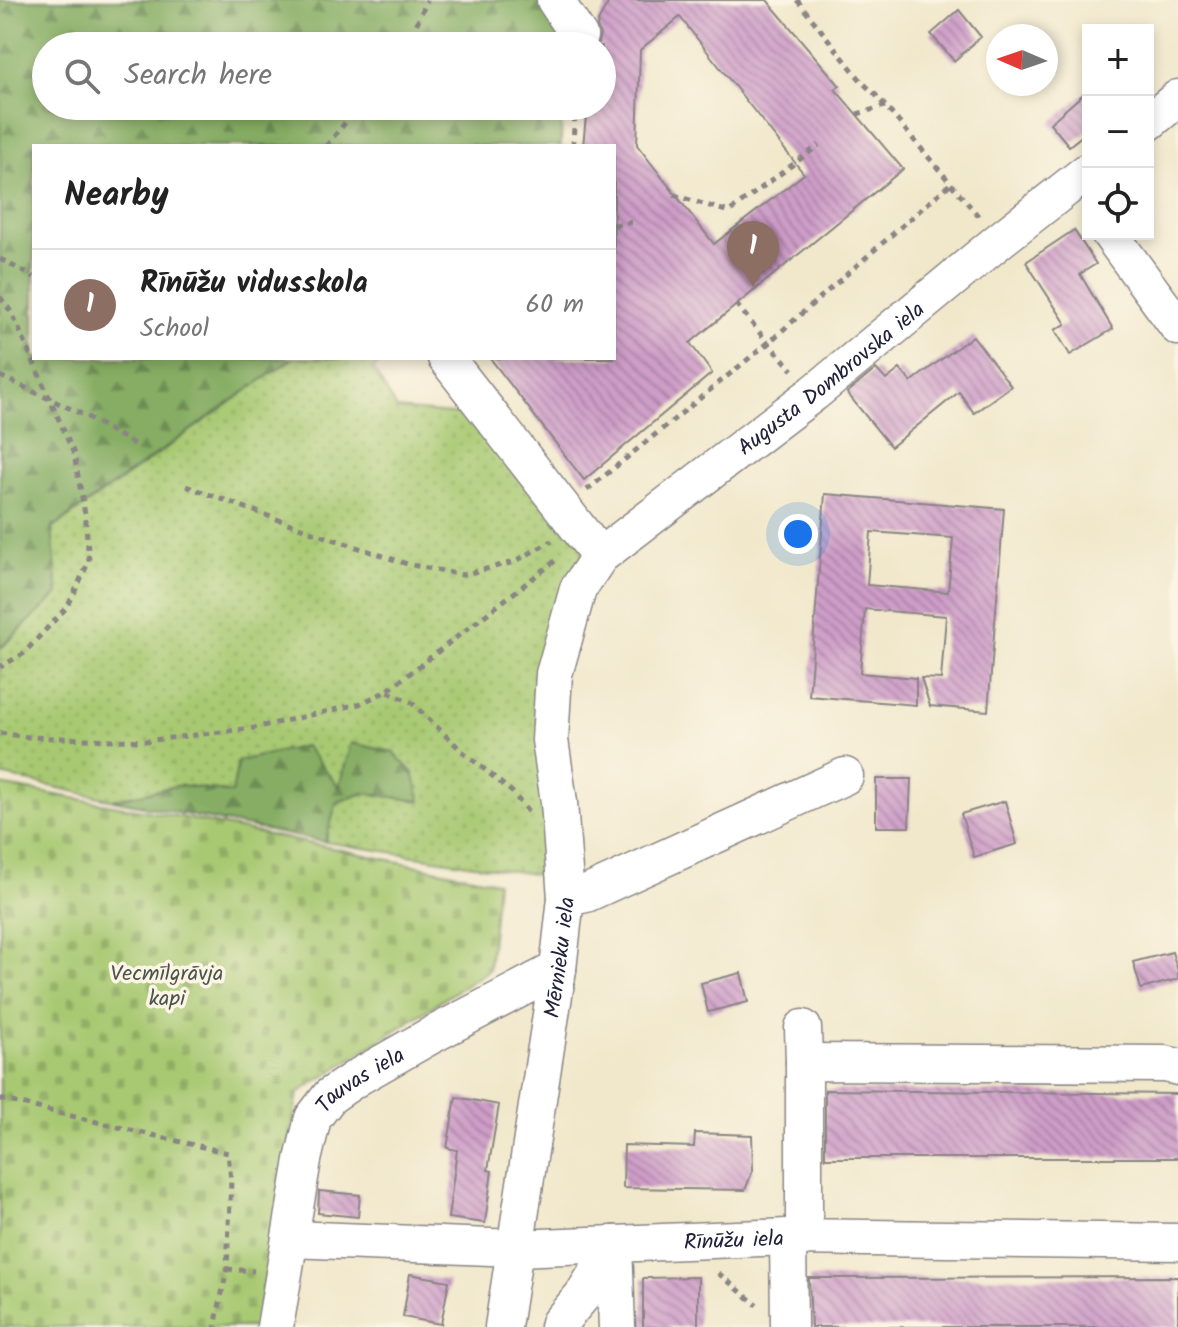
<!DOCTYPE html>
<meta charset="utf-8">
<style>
body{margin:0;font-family:Kalam,sans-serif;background:#f2f2f2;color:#222}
.controls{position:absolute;right:24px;top:24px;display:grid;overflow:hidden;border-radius:0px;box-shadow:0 4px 12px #0003}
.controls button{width:72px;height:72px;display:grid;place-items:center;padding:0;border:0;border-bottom:2px solid #e0e0e0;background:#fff;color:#222;font:40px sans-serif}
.compass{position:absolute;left:986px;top:24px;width:72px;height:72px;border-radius:50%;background:#fff;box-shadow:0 4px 12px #0003;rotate:272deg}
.you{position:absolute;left:798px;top:534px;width:28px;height:28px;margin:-20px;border:6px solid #fff;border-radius:50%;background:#1a73e8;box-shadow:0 0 0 12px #1a73e833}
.badge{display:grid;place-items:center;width:52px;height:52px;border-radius:50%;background:#d1495b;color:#fff;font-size:26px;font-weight:700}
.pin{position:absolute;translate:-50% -66px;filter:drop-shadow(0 2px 4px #0008)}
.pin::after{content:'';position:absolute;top:42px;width:28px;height:24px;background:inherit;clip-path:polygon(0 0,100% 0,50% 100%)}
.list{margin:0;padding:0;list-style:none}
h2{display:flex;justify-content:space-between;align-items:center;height:104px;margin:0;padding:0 32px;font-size:34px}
h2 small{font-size:26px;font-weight:400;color:#767676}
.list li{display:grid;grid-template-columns:52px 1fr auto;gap:24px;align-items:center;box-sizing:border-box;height:112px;padding:0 32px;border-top:2px solid #e0e0e0}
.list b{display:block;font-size:30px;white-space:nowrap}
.list p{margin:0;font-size:26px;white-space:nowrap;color:#767676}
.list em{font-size:26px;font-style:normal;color:#767676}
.icon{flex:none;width:44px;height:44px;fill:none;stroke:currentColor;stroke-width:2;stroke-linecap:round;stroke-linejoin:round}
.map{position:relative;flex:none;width:1178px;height:1327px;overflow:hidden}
.search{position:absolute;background:#fff;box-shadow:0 4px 12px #0003;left:32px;top:32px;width:584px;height:88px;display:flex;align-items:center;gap:20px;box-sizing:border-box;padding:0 28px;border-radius:44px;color:#767676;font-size:30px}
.panel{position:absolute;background:#fff;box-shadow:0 4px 12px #0003;left:32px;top:144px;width:584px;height:216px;border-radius:0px}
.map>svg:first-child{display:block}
.green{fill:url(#green-dots);stroke:#657656;stroke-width:2}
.forest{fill:url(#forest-firs);stroke:#546850;stroke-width:2}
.cemetery{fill:url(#cemetery-stones);stroke:#657656;stroke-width:2}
.building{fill:url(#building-back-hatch);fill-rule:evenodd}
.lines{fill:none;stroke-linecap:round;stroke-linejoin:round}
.minor-casing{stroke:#8a8584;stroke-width:39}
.path{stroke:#8a8584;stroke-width:5;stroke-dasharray:6 6;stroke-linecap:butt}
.minor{stroke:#fff;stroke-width:36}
.labels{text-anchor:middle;stroke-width:7;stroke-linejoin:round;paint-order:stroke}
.street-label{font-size:22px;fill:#22223b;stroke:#fcf5e5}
.park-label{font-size:22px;fill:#4a544c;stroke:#fcf5e5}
</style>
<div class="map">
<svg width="1178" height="1327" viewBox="0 0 1178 1327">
<defs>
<pattern id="green-dots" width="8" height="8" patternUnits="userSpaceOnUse" patternTransform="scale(2)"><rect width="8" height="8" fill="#a8c972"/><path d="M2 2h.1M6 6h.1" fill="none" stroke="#90ac64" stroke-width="1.8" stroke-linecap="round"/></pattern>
<pattern id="forest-firs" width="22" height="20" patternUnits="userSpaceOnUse" patternTransform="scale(2)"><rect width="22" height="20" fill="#86ad64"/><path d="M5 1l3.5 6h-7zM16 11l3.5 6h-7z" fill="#6d8c54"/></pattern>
<pattern id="cemetery-stones" width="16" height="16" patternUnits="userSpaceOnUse" patternTransform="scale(2)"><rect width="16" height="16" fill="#a8c972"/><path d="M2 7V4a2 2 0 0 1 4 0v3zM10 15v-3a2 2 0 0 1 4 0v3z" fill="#90ac64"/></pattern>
<pattern id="building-back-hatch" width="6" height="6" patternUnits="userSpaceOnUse" patternTransform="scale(2)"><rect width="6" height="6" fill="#ce9dc8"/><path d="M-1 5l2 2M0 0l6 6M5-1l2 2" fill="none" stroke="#a780a4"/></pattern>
</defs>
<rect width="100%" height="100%" fill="#fcf5e5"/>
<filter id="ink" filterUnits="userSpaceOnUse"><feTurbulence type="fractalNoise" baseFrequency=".0125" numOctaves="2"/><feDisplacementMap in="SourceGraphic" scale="16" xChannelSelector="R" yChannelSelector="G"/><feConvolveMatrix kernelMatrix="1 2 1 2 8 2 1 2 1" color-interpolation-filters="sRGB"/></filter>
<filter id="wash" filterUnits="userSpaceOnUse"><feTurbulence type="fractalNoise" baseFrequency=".006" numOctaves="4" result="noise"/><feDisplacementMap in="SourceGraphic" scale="32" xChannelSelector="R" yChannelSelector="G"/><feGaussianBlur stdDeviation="1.8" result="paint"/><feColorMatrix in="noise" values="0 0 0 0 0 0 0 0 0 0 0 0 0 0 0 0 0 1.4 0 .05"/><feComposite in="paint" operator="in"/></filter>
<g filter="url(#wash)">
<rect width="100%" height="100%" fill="#f1e8cc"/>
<polygon class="green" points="293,358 386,358 373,369 397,409 474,416 586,539 554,674 565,879 325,842 337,802 364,793 419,801 393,752 352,744 339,788 305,746 238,761 233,793 181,785 113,800 0,775 0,649 58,594 52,529"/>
<g class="forest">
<polygon points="0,0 540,0 564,46 46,46 46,106 562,106 561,146 34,146 34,358 293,358 52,528 58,594 0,648"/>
<polygon points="351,743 393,752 413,773 421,801 364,793 337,802 325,842 113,800 181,785 232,793 238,761 305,746 339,787"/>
</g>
<polygon class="cemetery" points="0,785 185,818 497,882 489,970 298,1093 257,1327 0,1327"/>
<g id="blocks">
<g class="building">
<path d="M610,0H767L840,86L835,89L903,169L690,343L712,373L584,480L490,358H614V146H583L587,106H602V46H597L600,35L597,26L598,21ZM680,17L804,174L714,244L637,145L640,50Z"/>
<polygon points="959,10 981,37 954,61 931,34"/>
<polygon points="1088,90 1088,131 1069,146 1050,123"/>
<polygon points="1074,230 1096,264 1080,274 1113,329 1070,355 1055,330 1066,324 1026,262"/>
<polygon points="973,336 1011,386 974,413 959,392 891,447 847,393 876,369 886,380 900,369 911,382"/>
<path d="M825,494L1004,509L988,711L930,706L921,678L941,679L946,616L865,609L860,673L916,678V705L809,696ZM871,532L953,538L948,592L867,585Z"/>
<polygon points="876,779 911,779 909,827 876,827"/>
<polygon points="1005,801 1017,844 974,857 961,814"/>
<polygon points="1172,952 1178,971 1178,979 1141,989 1133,962"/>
<polygon points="741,973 748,1002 708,1012 701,983"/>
<polygon points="825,1090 1178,1094 1178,1158 825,1158"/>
<polygon points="456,1097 499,1105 488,1170 492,1171 485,1223 448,1218 457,1150 447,1148"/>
<polygon points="695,1133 752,1135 753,1170 745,1190 623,1188 624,1145 694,1147"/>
<polygon points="319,1191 360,1195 358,1217 318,1213"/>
<polygon points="410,1274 449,1281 441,1324 403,1317"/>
<polygon points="698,1277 698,1327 643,1327 643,1278"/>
<polygon points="1178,1277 1178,1327 811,1327 809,1278"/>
</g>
</g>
</g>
<g filter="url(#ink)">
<use href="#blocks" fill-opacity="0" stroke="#8a8584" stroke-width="2"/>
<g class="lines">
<defs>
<g id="minor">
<polyline points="555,0 579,36"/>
<polyline points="1148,123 1178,98"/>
<polyline points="1110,234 1178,327"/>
<polyline points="446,358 600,556"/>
<polyline points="566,898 586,894 845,776"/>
<polyline points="803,1028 804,1062"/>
<polyline points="788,1237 789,1327"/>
<polyline points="804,1238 804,1062 1165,1064 1178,1067"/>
<path id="s1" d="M290,1239L516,1248L788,1237L1178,1242"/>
<polyline points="614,1244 617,1327"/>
<path id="s2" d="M275,1327L303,1160L313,1118L330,1096L358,1077L430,1036L558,969"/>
<path id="s3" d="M503,1327L558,969L566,898L559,802L550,740L554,674L578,589L600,556L814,393L1000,240L1088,171"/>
<polyline points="558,1327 559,1323 583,1295 614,1244"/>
</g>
</defs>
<use href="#minor" class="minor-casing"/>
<g class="path">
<polyline points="797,0 863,83 875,94 980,218"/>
<polyline points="407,46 427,0"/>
<polyline points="857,114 885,106"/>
<polyline points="326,146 359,106"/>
<polyline points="573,146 575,106"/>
<polyline points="674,195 729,212 819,145"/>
<polyline points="614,225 634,222"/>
<polyline points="0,259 34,277"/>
<polyline points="0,297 12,313 74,454 85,514 89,561 68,606 23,654 0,667"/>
<polyline points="736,304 768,343 793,370"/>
<polyline points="0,376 84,415 137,446"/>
<polyline points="186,486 315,533 407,564 462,575 514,562 552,541"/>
<polyline points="587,490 768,343 950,184"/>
<polyline points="388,692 411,702 462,751 512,792 528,812"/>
<polyline points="0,733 27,737 145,741 254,728 359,704 387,691 559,558"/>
<polyline points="0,1099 228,1153 231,1180 227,1269 215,1327"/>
<polyline points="227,1269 254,1271"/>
<polyline points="718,1273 757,1305"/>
</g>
<use href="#minor" class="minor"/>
</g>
</g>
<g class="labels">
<g class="street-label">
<text dy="8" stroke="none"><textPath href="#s3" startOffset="1078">Augusta Dombrovska iela</textPath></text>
<text dy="8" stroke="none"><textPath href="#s3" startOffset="374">Mērnieku iela</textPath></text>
<text dy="8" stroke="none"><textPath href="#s2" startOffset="274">Tauvas iela</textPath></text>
<text dy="8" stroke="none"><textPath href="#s1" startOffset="444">Rīnūžu iela</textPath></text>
</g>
<g class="park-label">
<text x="167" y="980">Vecmīlgrāvja<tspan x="167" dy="25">kapi</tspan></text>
</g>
</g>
</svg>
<div class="controls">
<button>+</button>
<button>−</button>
<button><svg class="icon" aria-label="locate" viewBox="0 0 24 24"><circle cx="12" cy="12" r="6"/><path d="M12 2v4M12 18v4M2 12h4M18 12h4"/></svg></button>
</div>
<svg class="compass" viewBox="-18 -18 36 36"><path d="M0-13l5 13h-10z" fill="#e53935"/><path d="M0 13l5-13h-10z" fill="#767676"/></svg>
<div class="you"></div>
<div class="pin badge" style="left:753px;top:287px;background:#8d6e63">1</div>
<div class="search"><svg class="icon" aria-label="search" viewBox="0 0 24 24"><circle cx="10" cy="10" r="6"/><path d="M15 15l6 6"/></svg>Search here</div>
<section class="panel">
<h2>Nearby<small></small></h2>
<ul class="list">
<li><span class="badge" style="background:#8d6e63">1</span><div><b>Rīnūžu vidusskola</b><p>School</p></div><em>60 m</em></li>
</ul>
</section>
</div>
